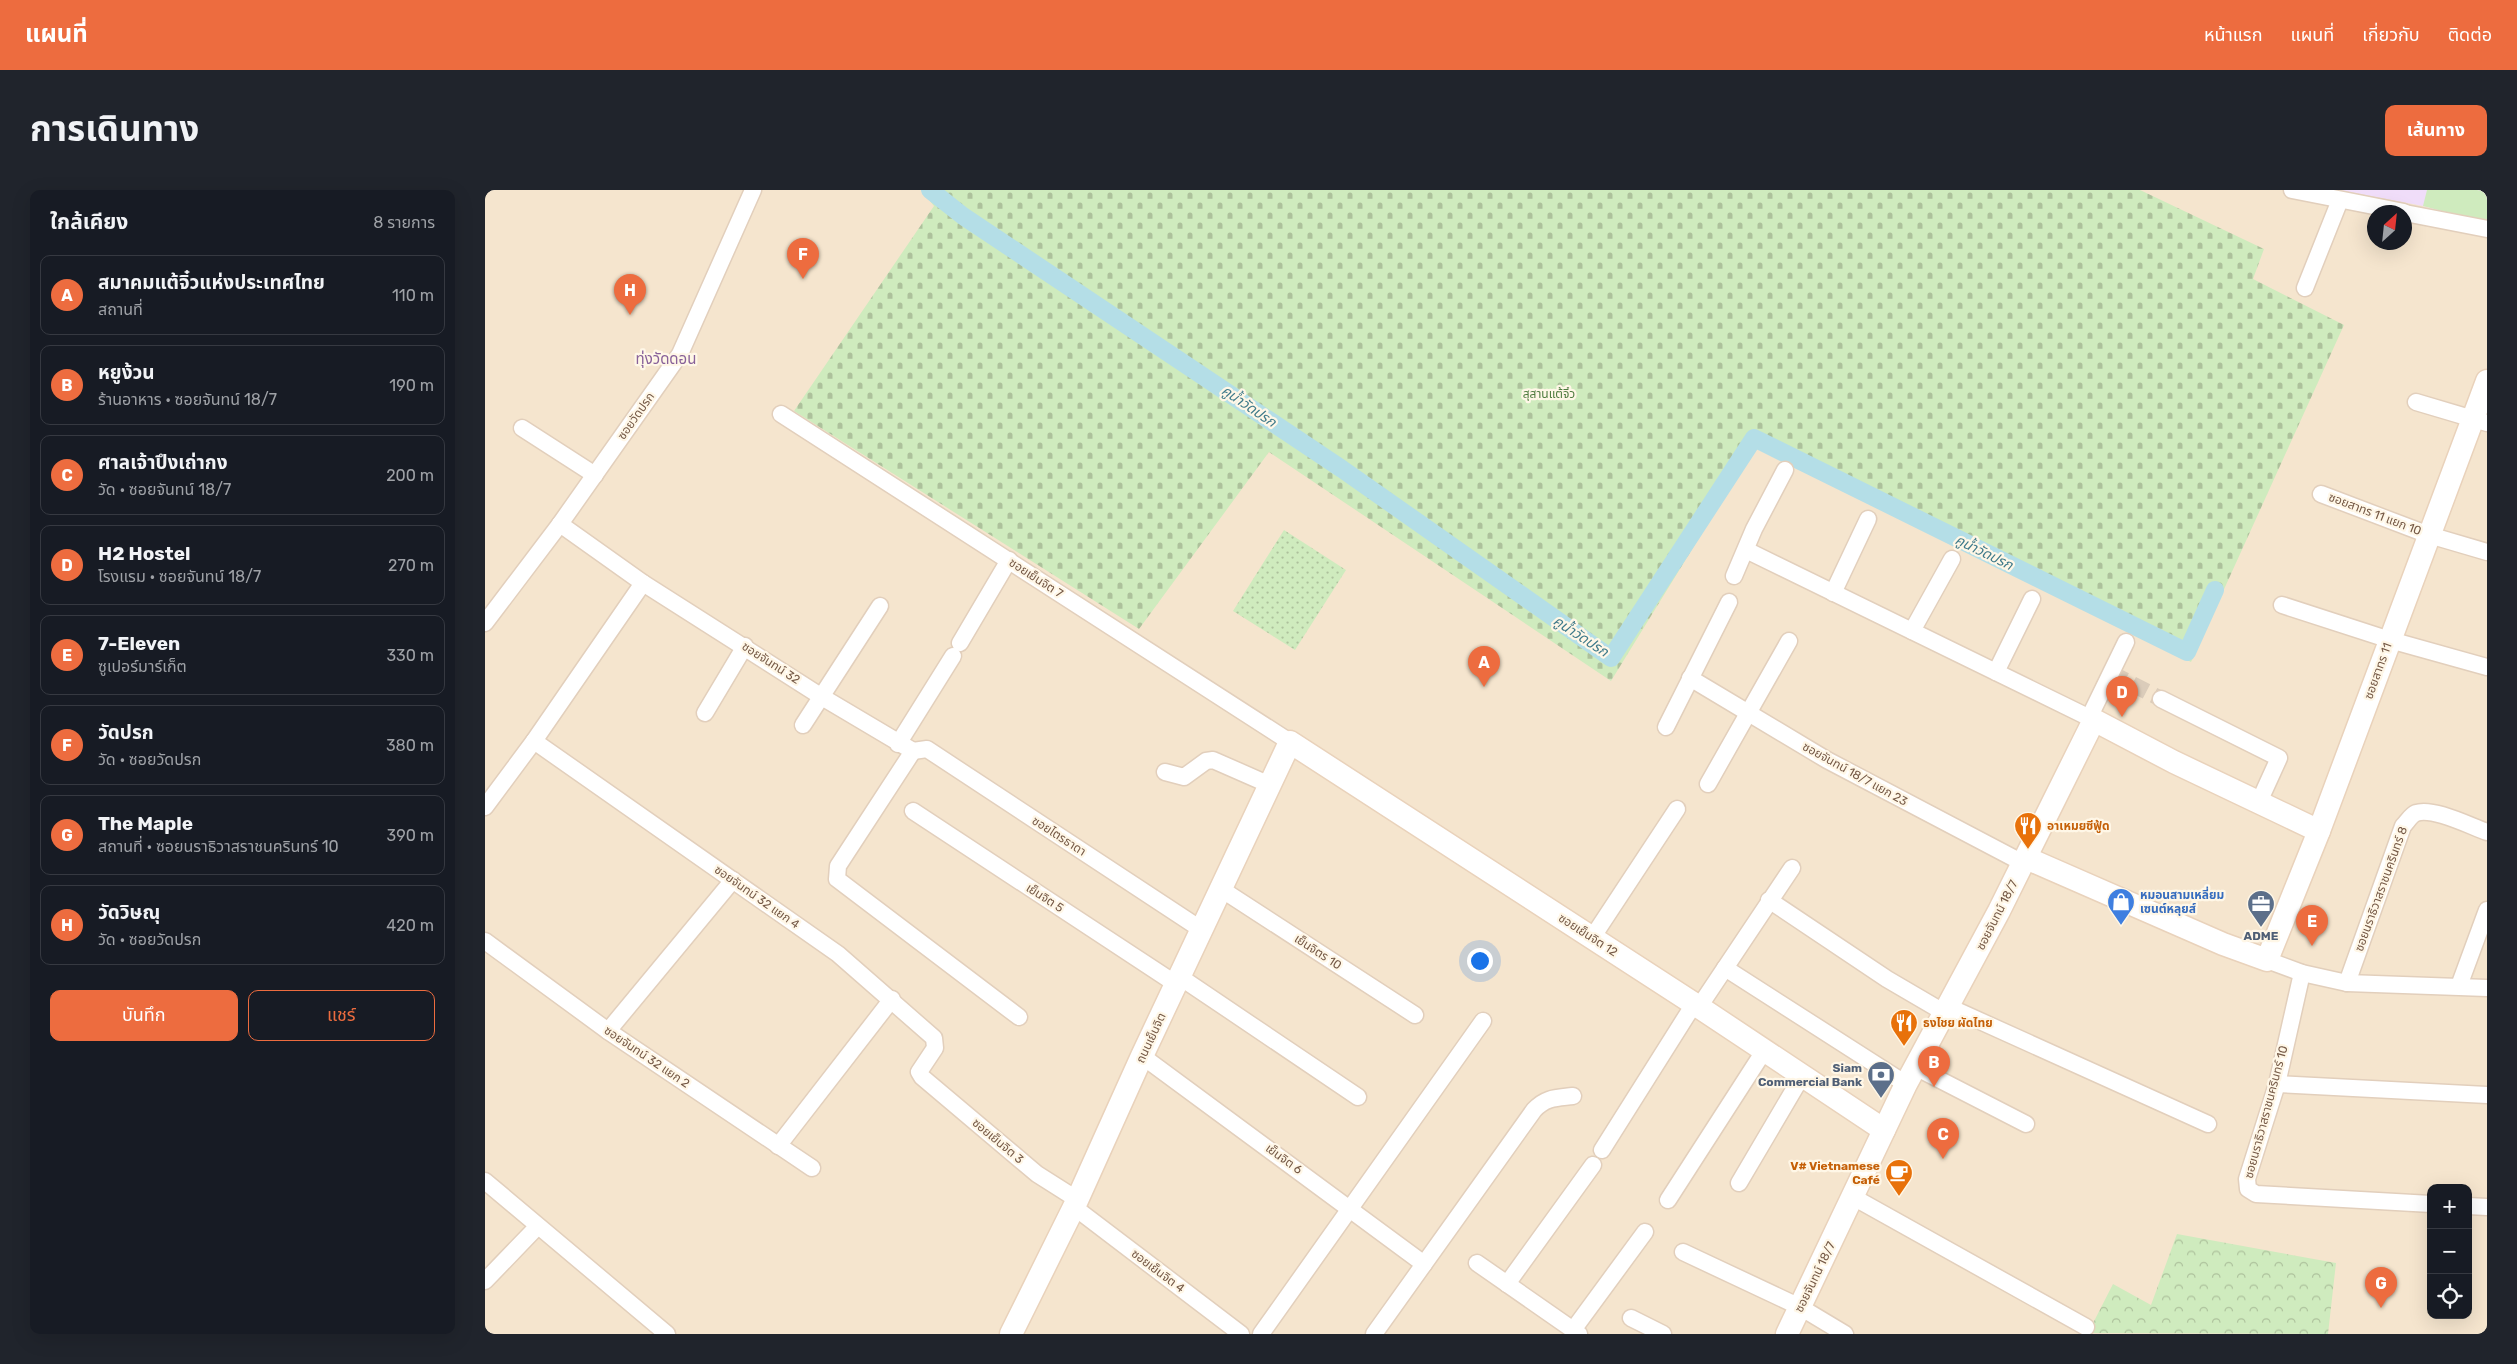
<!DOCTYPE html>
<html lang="th">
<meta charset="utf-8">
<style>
body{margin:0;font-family:Rubik,"Noto Sans Thai",sans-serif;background:#20242c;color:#f1f3f6}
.controls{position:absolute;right:15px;bottom:15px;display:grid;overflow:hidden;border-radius:10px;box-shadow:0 5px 20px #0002}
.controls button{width:45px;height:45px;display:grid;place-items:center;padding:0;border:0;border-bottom:1px solid #363941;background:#171b24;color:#f1f3f6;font:25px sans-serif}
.compass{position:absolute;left:1882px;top:15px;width:45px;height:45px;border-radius:50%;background:#171b24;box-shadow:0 5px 20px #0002;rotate:27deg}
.you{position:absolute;left:994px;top:770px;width:18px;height:18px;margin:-12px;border:4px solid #fff;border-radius:50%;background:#1a73e8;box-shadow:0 0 0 8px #1a73e833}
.badge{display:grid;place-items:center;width:32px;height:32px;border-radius:50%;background:#ed6c3f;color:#fff;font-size:16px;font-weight:700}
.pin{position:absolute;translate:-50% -41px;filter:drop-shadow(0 1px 2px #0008)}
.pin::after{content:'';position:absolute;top:26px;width:18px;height:15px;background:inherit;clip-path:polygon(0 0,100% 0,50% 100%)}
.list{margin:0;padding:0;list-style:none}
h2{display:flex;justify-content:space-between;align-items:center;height:65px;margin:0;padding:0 20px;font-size:21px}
h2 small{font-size:16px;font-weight:400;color:#9ea1a6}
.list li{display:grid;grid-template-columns:32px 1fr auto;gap:15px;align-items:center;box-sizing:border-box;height:80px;margin:0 10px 10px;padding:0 10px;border:1px solid #363941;border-radius:10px}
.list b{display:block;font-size:19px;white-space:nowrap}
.list p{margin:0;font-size:16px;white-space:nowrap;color:#9ea1a6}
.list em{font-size:16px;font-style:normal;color:#9ea1a6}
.actions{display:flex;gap:10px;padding:15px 20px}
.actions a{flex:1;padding:11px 0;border:1px solid #ed6c3f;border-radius:10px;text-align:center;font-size:18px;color:#ed6c3f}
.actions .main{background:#ed6c3f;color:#fff}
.icon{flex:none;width:28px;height:28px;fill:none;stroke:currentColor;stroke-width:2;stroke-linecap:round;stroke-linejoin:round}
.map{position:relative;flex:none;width:2002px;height:1144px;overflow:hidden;border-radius:10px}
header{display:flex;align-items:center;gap:30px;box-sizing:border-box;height:70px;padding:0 25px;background:#ed6c3f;color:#fff}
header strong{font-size:24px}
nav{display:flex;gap:28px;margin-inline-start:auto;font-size:18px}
.intro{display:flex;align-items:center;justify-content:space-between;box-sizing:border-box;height:120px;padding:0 30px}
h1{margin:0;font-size:35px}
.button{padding:12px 22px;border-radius:10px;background:#ed6c3f;color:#fff;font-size:18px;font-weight:700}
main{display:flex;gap:30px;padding:0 30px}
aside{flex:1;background:#171b24;border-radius:10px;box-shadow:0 5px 20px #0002}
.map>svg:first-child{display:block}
.residential{fill:#f5e5ce;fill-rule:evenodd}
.education{fill:#f0ddf9}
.forest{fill:url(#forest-crowns)}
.cemetery{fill:url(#cemetery-stones)}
.garden{fill:url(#garden-dots)}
.pitch{fill:#cfebbe}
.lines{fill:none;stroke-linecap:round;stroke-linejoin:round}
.canal{stroke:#b4dee7;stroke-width:18}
.street-tunnel{stroke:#dbccba;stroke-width:16;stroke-dasharray:16 8;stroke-linecap:butt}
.street-casing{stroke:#e2cfbc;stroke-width:19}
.secondary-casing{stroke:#e9d2bb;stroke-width:25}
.street{stroke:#fff;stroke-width:16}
.secondary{stroke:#fff;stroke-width:22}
.labels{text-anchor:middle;stroke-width:4.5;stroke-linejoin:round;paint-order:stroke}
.park-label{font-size:12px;fill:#4e7b3e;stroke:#fff7e7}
.street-label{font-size:12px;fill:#755946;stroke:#fff7e7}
.food-label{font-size:12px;font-weight:bold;fill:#c56008;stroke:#fff7e7;text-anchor:start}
.shop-label{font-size:12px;font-weight:bold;fill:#366cbe;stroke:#fff7e7;text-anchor:start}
.service-label{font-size:12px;font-weight:bold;fill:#4e5e75;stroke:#fff7e7}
.water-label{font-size:14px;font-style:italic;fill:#3f7a8a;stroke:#fff7e7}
.quarter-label{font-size:15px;fill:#886199;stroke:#fff7e7}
</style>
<header>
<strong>แผนที่</strong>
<nav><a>หน้าแรก</a><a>แผนที่</a><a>เกี่ยวกับ</a><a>ติดต่อ</a></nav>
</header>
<div class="intro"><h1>การเดินทาง</h1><a class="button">เส้นทาง</a></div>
<main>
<aside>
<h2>ใกล้เคียง<small>8 รายการ</small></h2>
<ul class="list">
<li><span class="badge">A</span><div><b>สมาคมแต้จิ๋วแห่งประเทศไทย</b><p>สถานที่</p></div><em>110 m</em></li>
<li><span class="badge">B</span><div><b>หยูง้วน</b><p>ร้านอาหาร · ซอยจันทน์ 18/7</p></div><em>190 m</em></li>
<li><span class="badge">C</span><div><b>ศาลเจ้าปึงเถ่ากง</b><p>วัด · ซอยจันทน์ 18/7</p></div><em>200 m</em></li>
<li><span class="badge">D</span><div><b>H2 Hostel</b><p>โรงแรม · ซอยจันทน์ 18/7</p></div><em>270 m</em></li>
<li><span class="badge">E</span><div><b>7-Eleven</b><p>ซูเปอร์มาร์เก็ต</p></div><em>330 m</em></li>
<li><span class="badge">F</span><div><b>วัดปรก</b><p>วัด · ซอยวัดปรก</p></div><em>380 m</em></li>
<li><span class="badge">G</span><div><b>The Maple</b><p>สถานที่ · ซอยนราธิวาสราชนครินทร์ 10</p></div><em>390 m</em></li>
<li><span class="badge">H</span><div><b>วัดวิษณุ</b><p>วัด · ซอยวัดปรก</p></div><em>420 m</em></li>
</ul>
<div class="actions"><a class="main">บันทึก</a><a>แชร์</a></div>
</aside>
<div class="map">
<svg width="2002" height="1144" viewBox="0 0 2002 1144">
<defs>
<pattern id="forest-crowns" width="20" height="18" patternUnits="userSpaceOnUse" patternTransform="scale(1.25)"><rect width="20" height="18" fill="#cfebbe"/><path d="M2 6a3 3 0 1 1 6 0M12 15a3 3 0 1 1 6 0" fill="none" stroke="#adc19c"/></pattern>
<pattern id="cemetery-stones" width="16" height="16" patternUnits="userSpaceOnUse" patternTransform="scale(1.25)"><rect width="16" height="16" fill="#cfebbe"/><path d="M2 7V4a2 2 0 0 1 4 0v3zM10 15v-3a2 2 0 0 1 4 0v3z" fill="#adc19c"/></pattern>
<pattern id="garden-dots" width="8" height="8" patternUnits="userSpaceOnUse" patternTransform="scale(1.25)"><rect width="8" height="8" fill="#cfebbe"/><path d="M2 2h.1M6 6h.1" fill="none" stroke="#adc19c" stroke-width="1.8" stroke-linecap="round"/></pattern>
</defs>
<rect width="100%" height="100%" fill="#fdf3e0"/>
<path class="residential" d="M0,0H2002V1144H0ZM1890,22H1920V52H1890ZM1946,998H1983V1125H1946Z"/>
<polygon class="education" points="1854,0 2002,0 2002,33 1938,16"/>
<polygon class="forest" points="1692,1044 1851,1073 1843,1144 1603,1143 1628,1094 1666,1115"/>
<polygon class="cemetery" points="436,0 1655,0 1779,59 1768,89 1859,135 1706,472 1270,257 1126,491 784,262 654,439 309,221 449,16"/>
<polygon class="garden" points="799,340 861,380 810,460 748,421"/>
<polygon class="pitch" points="1942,0 2002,0 2002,33 1938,16"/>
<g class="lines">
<polyline class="canal" points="445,0 478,26 857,279 1126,468 1269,248 1702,462 1730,400"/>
<polyline class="street-tunnel" points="1626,483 1676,509"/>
<defs>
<g id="street">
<polyline points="1807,0 1919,22"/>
<polyline points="1920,23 2002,39"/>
<polyline points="1820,98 1855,10"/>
<polyline points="1931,212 2002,233"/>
<polyline points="296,224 805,552"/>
<polyline points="37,238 110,285"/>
<polyline points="1836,304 1944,345 2002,362"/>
<polyline points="75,334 158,393 337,507 428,561"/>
<polyline points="1261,360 1609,530"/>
<polyline points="1249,386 1269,339 1300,280"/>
<polyline points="1348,403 1383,329"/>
<polyline points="1797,415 1905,450 2002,477"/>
<polyline points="0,433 75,334 195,164 268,0"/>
<polyline points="1427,441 1467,369"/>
<polyline points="475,453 524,370"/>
<polyline points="1511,482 1547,409"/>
<polyline points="1205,488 1342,570 1538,673"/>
<polyline points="1676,509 1794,568 1774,612"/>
<polyline points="220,523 260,456"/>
<polyline points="1604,528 1641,452"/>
<polyline points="318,535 395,416"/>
<polyline points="1181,537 1244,412"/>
<polyline points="49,551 353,764 449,848 450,858 434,882 437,887 552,984 593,1010"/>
<polyline points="413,554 468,466"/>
<polyline points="428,561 353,676 352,689 534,827"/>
<polyline points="428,561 442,559 717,740"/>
<polyline points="680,582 699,587 721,571 728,570 785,595"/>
<polyline points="1223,594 1304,451"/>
<polyline points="0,617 49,551 158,393"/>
<polyline points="428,621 691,794"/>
<polyline points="736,699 930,825"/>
<polyline points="1284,710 1402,789 1460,823"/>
<polyline points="1107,748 1192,619"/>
<polyline points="0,751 123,841 327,978"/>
<polyline points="1782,770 1817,783 1862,793 2002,798"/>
<polyline points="1240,778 1421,894"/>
<polyline points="1817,783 1792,894 1762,989 1763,999 1771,1004 1946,1014"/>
<polyline points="695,787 873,907"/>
<path d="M1862,793L1918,636C1922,632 1926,625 1931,623C1948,617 1985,636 2002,642"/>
<polyline points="1974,796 2002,720"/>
<polyline points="1214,817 1307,678"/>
<polyline points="1464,817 1723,934"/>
<polyline points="123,841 248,690"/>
<polyline points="657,866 939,1074"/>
<polyline points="1430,877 1541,934"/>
<polyline points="1792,894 2002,905"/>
<polyline points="293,956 407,809"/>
<polyline points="1117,960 1209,814"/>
<polyline points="0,991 182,1144"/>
<polyline points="1254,993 1317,886"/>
<polyline points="1368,1007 1601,1137"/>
<polyline points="1183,1010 1279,861"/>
<polyline points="1983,1016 2002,1017"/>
<polyline points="589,1017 756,1144"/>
<polyline points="1198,1062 1315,1117 1360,1144"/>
<polyline points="992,1073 1094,1144"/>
<polyline points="0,1091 52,1037"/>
<polyline points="1022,1094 1108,975"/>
<polyline points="1146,1128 1178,1144"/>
<polyline points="1088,1140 1160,1042"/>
<polyline points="776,1144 998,831"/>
<path d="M889,1144L1049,920C1061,907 1072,908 1088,906"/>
</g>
<g id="secondary">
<polyline points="1541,668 1738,754 1782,770 1834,641 2002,191"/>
<polyline points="526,1144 589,1017 657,866 805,552 1214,817 1399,940"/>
<polyline points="1302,1144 1421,894 1514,721 1609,530 1689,572 1834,641"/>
</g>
</defs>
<use href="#street" class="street-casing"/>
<use href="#secondary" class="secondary-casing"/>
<use href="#street" class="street"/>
<use href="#secondary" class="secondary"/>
</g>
<defs>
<symbol id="restaurant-pin" viewBox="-11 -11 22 30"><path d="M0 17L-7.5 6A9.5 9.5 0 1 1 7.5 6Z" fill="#e8710a" stroke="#fff7e7"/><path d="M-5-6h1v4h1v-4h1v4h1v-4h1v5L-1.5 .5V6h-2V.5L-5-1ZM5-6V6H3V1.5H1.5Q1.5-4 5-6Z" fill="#fff"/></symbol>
<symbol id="shop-pin" viewBox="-11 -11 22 30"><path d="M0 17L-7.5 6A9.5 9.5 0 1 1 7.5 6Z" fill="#3f7fe0" stroke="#fff7e7"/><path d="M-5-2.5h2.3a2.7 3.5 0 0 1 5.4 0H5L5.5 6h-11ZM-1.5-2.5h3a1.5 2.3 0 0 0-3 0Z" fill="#fff"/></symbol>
<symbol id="office-pin" viewBox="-11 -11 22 30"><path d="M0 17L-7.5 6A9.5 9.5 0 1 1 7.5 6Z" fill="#5c6f8a" stroke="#fff7e7"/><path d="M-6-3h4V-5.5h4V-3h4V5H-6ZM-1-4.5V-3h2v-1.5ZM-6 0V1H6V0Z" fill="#fff"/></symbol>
<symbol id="bank-pin" viewBox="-11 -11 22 30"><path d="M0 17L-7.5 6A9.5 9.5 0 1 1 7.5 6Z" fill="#5c6f8a" stroke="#fff7e7"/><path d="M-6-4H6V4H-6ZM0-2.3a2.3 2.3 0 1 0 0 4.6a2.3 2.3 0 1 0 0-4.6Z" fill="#fff"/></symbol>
<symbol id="cafe-pin" viewBox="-11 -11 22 30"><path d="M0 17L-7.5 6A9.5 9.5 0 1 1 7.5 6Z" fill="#e8710a" stroke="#fff7e7"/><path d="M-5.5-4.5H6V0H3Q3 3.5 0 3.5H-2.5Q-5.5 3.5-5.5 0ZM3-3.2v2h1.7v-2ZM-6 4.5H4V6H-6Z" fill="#fff"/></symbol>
</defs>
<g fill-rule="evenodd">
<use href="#restaurant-pin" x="1527" y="620" width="32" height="43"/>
<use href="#shop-pin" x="1620" y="696" width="32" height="43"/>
<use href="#office-pin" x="1760" y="698" width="32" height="43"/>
<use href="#restaurant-pin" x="1403" y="817" width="32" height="43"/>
<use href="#bank-pin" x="1380" y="869" width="32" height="43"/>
<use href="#cafe-pin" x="1398" y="967" width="32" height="43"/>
</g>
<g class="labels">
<g class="park-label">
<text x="1064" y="208">สุสานแต้จิ๋ว</text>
</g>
<g class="street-label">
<text transform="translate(151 226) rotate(-55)" y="4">ซอยวัดปรก</text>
<text transform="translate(1890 324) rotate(21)" y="4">ซอยสาทร 11 แยก 10</text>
<text transform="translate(551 388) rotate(33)" y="4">ซอยเย็นจิต 7</text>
<text transform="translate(286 473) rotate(33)" y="4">ซอยจันทน์ 32</text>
<text transform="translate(1893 481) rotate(-70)" y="4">ซอยสาทร 11</text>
<text transform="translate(1370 584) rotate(29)" y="4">ซอยจันทน์ 18/7 แยก 23</text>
<text transform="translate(574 646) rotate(33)" y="4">ซอยไตรธาดา</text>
<text transform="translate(1896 699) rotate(-70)" y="4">ซอยนราธิวาสราชนครินทร์ 8</text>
<text transform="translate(272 707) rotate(35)" y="4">ซอยจันทน์ 32 แยก 4</text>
<text transform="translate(560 708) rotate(33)" y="4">เย็นจิต 5</text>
<text transform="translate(1512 725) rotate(-63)" y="4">ซอยจันทน์ 18/7</text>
<text transform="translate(1103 745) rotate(33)" y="4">ซอยเย็นจิต 12</text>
<text transform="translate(833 762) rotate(33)" y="4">เย็นจิตร 10</text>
<text transform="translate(666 848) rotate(-65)" y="4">ถนนเย็นจิต</text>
<text transform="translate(162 867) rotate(34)" y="4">ซอยจันทน์ 32 แยก 2</text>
<text transform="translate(1781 922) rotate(-75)" y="4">ซอยนราธิวาสราชนครินทร์ 10</text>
<text transform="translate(513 951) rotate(40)" y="4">ซอยเย็นจิต 3</text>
<text transform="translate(799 969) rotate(36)" y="4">เย็นจิต 6</text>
<text transform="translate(673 1081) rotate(37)" y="4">ซอยเย็นจิต 4</text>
<text transform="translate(1330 1087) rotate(-64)" y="4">ซอยจันทน์ 18/7</text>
</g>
<g class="food-label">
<text x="1562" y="640">อาเหมยซีฟู้ด</text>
<text x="1438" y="837">ธงไชย ผัดไทย</text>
<text x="1395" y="980" text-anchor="end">V# Vietnamese<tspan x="1395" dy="14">Café</tspan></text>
</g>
<g class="shop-label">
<text x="1655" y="709">หมอนสามเหลี่ยม<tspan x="1655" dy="14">เซนต์หลุยส์</tspan></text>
</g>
<g class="service-label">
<text x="1776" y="750">ADME</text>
<text x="1377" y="882" text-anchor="end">Siam<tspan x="1377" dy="14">Commercial Bank</tspan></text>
</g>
<g class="water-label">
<text transform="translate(764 216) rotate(34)" y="5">คูน้ำวัดปรก</text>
<text transform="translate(1499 362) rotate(26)" y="5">คูน้ำวัดปรก</text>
<text transform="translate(1096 446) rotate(33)" y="5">คูน้ำวัดปรก</text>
</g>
<g class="quarter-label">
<text x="181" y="174">ทุ่งวัดดอน</text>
</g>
</g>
</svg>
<div class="controls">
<button>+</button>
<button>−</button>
<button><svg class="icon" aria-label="locate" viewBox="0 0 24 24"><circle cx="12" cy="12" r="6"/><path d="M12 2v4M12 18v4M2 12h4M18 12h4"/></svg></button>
</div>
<svg class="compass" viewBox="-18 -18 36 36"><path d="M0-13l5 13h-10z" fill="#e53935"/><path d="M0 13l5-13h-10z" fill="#9ea1a6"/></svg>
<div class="you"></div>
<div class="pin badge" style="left:999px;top:497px">A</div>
<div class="pin badge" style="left:1449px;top:897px">B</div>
<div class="pin badge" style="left:1458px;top:969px">C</div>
<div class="pin badge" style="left:1637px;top:527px">D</div>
<div class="pin badge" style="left:1827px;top:756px">E</div>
<div class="pin badge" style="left:318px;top:89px">F</div>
<div class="pin badge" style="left:1896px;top:1118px">G</div>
<div class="pin badge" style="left:145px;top:125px">H</div>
</div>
</main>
